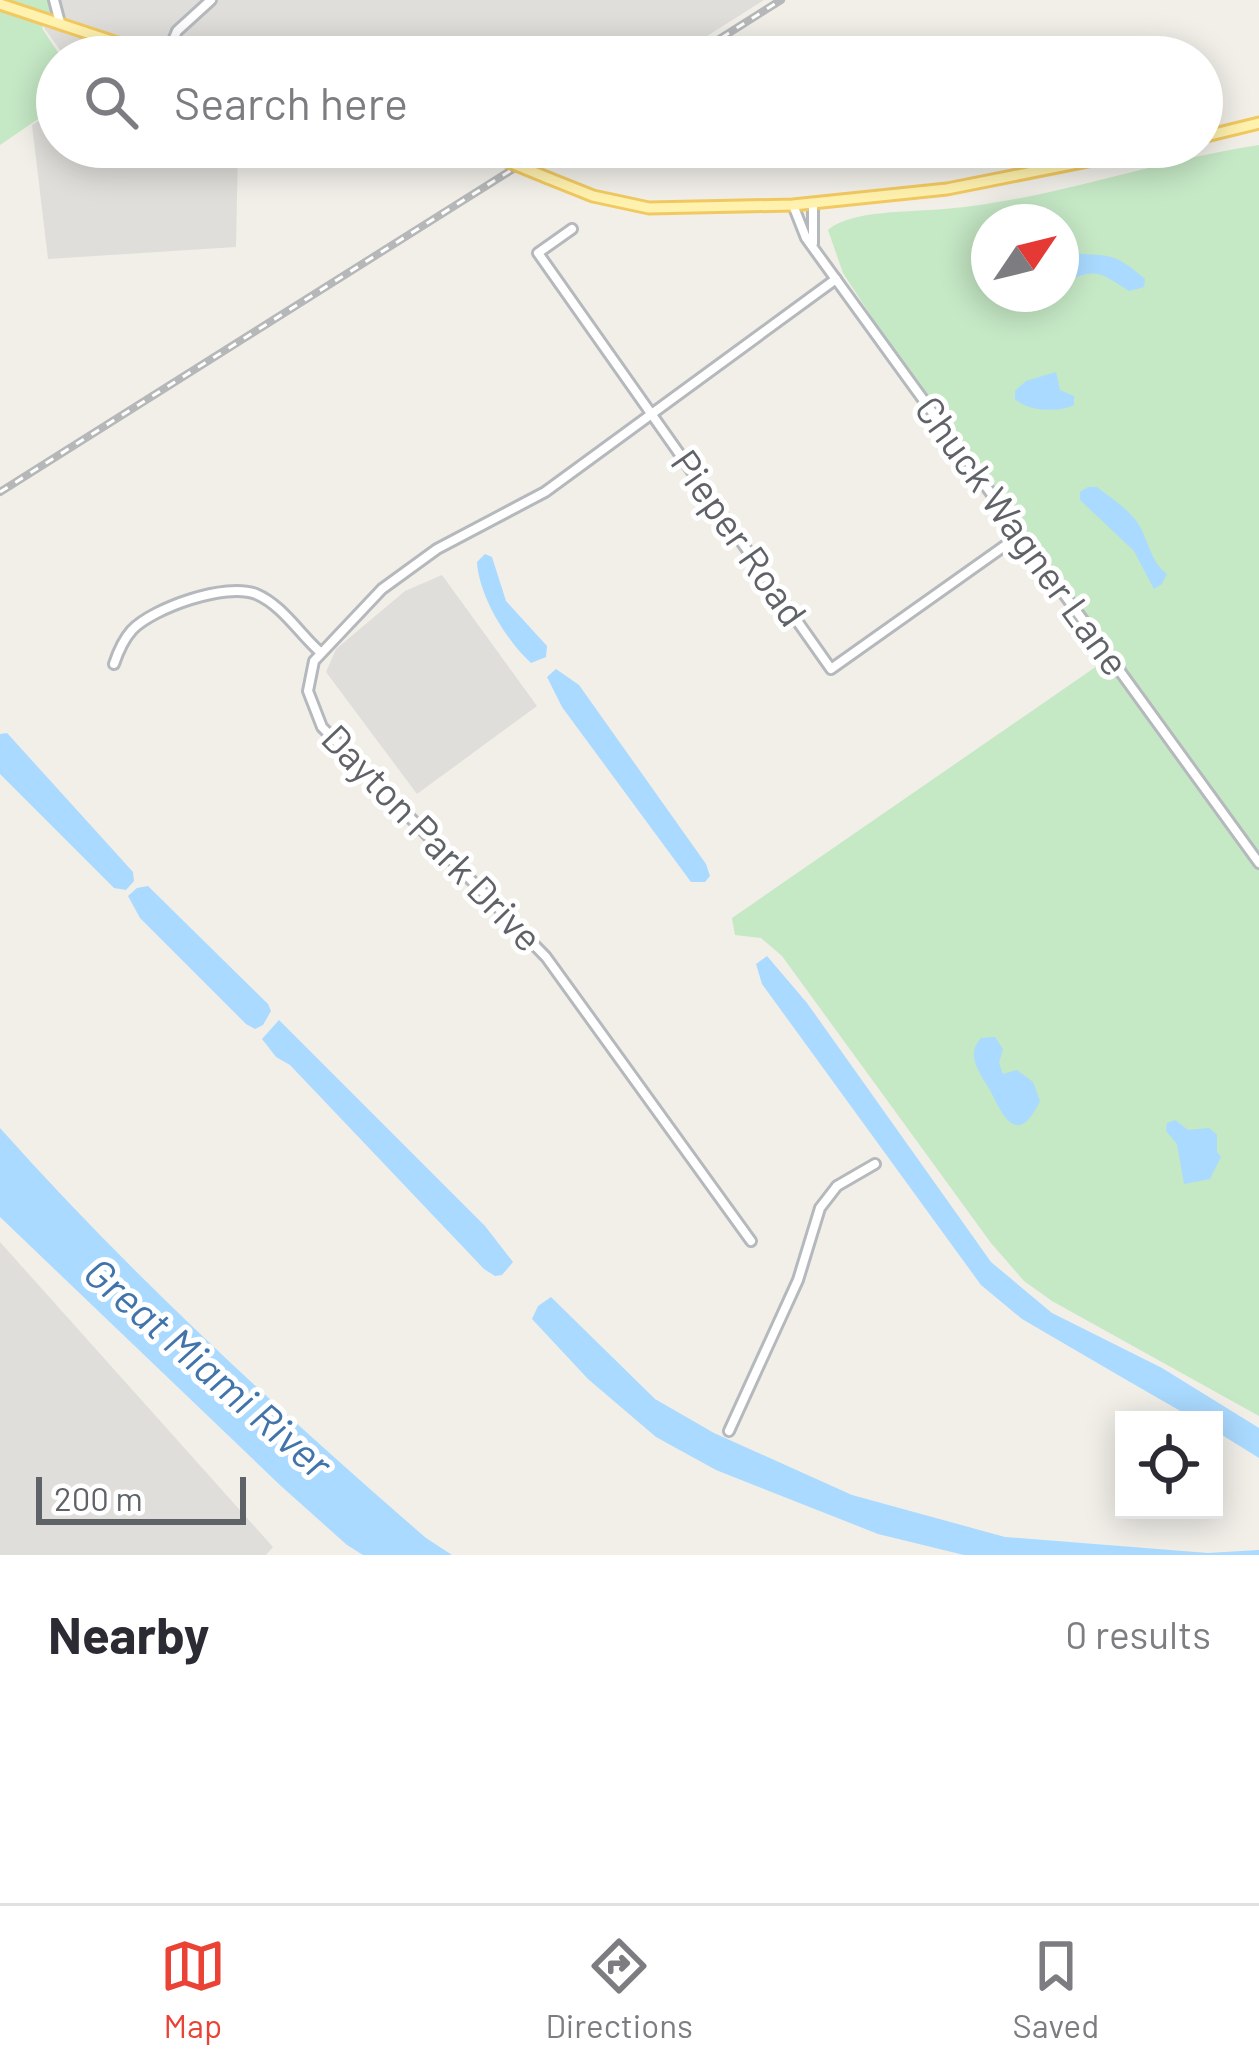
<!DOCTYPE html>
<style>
body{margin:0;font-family:Barlow,sans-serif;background:#f2f2f3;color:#2b2b33}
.controls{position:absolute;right:36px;bottom:36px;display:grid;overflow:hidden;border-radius:0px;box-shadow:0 6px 30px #0003}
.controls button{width:108px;height:108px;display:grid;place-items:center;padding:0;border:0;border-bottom:3px solid #e1e1e2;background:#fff;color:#2b2b33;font:60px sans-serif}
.compass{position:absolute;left:971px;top:204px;width:108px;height:108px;border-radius:50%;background:#fff;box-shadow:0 6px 30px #0003;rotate:55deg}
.scale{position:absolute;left:36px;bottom:30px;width:210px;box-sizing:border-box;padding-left:12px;border:6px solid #5f6368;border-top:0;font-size:33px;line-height:42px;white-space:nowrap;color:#5f6368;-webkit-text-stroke:9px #fff;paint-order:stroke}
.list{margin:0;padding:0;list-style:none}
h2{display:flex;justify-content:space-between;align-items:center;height:156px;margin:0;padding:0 48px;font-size:51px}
h2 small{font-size:39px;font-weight:400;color:#7c7c81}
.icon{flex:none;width:66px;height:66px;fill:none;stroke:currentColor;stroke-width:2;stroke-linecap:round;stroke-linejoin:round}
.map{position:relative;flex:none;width:1259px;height:1555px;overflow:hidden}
.search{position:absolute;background:#fff;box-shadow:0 6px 30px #0003;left:36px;right:36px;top:36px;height:132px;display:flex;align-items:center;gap:30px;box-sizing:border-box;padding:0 42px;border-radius:66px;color:#7c7c81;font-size:45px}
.sheet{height:348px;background:#fff}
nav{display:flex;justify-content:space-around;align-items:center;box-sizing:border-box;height:168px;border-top:3px solid #e1e1e2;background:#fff;font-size:33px;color:#7c7c81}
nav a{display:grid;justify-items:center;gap:6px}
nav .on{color:#ea4335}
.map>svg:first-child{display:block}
.industrial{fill:#e0deda}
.green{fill:#c5e8c5;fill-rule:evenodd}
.water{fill:#aadaff}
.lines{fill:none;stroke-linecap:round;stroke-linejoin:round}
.minor-casing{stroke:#b5b8bc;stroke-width:14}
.major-casing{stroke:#f2c960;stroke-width:15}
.minor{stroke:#fff;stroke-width:8}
.major{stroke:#fff2af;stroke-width:9}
.rail-casing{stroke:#b6b7b8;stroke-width:8}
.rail{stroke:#fff;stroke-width:3;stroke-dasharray:9;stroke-linecap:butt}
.major-bridge-casing{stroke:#f2c960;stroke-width:15;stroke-linecap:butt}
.major-bridge{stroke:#fff2af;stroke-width:9}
.labels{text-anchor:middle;stroke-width:10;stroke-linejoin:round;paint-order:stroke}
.street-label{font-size:39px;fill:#5f6368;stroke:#fff}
.water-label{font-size:42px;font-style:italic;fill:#4174aa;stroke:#fff}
</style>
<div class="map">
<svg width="1259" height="1555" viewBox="0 0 1259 1555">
<rect width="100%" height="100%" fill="#f1efe8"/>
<g class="industrial">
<polygon points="55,0 764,0 674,57 65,57 44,28"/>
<polygon points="57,109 57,147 238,147 236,247 48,259 32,125"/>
<polygon points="442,575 537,706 417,794 326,672 336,649 405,591"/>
<polygon points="0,1242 273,1547 266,1555 0,1555"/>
</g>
<g class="green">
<polygon points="0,0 50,0 51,10 42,28 61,57 57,57 57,106 0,145"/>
<path d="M1259,145V1416L1052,1301L1024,1281L991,1243L782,956L761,938L735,935L732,918L1110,657L955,445L843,273L828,230C850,210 913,212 944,209C1051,200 1153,161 1259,145ZM989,222H1061V294H989Z"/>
</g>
<g class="water">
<path d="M1061,251C1104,260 1106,245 1145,279L1144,287L1129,291C1097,270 1097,269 1061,282Z"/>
<path d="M1056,372L1060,390L1074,396V405C1059,413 1027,411 1015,399V391L1026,381Z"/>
<path d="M1088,487H1097C1111,498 1127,508 1137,522C1148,537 1150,562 1167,574L1162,584L1154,589L1134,551L1080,500V492Z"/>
<path d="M485,554L492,557L506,601L547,646L546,657L531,663C506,640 479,596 477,562Z"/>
<polygon points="556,669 579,685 706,864 710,876 705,882 691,882 562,707 547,677"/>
<polygon points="7,733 133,872 134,881 126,890 114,888 0,774 0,734"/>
<polygon points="148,886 268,1004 271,1011 263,1025 255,1029 246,1024 140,918 128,896 137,888"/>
<polygon points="767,956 807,1003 991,1262 1052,1313 1162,1368 1259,1428 1259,1458 1214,1430 1214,1420 1196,1420 1130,1382 1022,1319 981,1285 762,984 756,964"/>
<polygon points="279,1020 485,1226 513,1262 502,1275 495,1276 484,1269 290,1065 276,1057 262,1039"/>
<path d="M995,1037L1003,1049L999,1063L1003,1074L1017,1070L1033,1082L1040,1101C1020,1143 1006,1124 991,1092C985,1081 975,1069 974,1056C974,1046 976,1045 981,1038Z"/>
<polygon points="1175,1120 1188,1130 1209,1128 1217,1135 1217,1152 1221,1157 1210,1179 1184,1184 1177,1144 1166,1131 1167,1123"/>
<path d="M0,1128C131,1275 277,1409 426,1538L452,1555H363L347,1545L281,1486L0,1217Z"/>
<polygon points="551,1297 655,1399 714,1433 852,1495 1005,1537 1208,1553 1259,1550 1259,1555 964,1555 878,1534 716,1470 656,1437 588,1379 532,1319 538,1306"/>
</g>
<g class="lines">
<defs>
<g id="minor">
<polyline points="54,0 60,23"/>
<polyline points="166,57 177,31 211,0"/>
<polyline points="813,203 813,243"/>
<polyline points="793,205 806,238 1259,863"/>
<polyline points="572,229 538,253 831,669 1020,535"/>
<path d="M114,664C118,652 123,640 132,630C153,608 226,582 256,594C282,605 299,633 319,651"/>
<polyline points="751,1241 546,957 322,727 308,691 314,661 382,589 437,549 545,492 836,279"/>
<polyline points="729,1431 798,1280 820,1208 837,1186 875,1164"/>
</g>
<g id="major">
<polyline points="0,4 160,57"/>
<polyline points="1202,137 1259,123"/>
<polyline points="473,147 492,155"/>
<polyline points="548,178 593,196 649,208 793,205 947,189 1158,147"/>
</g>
</defs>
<use href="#minor" class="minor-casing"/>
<use href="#major" class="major-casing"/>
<use href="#minor" class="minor"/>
<use href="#major" class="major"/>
<defs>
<g id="rail">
<polyline points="691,57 781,0"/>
<polyline points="0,492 548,147"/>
</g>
</defs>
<use href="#rail" class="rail-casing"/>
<use href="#rail" class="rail"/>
<defs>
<polyline id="major-bridge" points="492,155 548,178"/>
</defs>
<use href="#major-bridge" class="major-bridge-casing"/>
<use href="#major-bridge" class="major-bridge"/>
</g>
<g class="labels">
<g class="street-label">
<text transform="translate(1022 536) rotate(54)" y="14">Chuck Wagner Lane</text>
<text transform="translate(739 538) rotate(55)" y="14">Pieper Road</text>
<text transform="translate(432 838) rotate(46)" y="14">Dayton Park Drive</text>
</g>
<g class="water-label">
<text transform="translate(208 1368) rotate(41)" y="15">Great Miami River</text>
</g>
</g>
</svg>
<div class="controls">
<button><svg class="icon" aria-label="locate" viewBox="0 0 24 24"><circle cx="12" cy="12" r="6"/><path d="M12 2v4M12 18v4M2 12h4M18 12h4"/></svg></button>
</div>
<svg class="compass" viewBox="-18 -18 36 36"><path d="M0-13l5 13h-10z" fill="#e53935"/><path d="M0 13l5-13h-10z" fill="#7c7c81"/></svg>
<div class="scale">200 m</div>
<div class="search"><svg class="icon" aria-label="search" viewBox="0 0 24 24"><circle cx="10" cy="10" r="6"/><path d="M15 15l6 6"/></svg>Search here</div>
</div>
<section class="sheet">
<h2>Nearby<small>0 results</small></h2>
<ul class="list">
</ul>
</section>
<nav>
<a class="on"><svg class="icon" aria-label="map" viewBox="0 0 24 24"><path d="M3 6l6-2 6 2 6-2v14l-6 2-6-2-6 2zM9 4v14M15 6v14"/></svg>Map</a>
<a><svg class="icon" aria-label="directions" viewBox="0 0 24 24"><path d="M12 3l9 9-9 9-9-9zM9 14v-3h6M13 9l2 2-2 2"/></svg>Directions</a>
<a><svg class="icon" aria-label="saved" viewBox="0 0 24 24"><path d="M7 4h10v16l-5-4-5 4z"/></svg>Saved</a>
</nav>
